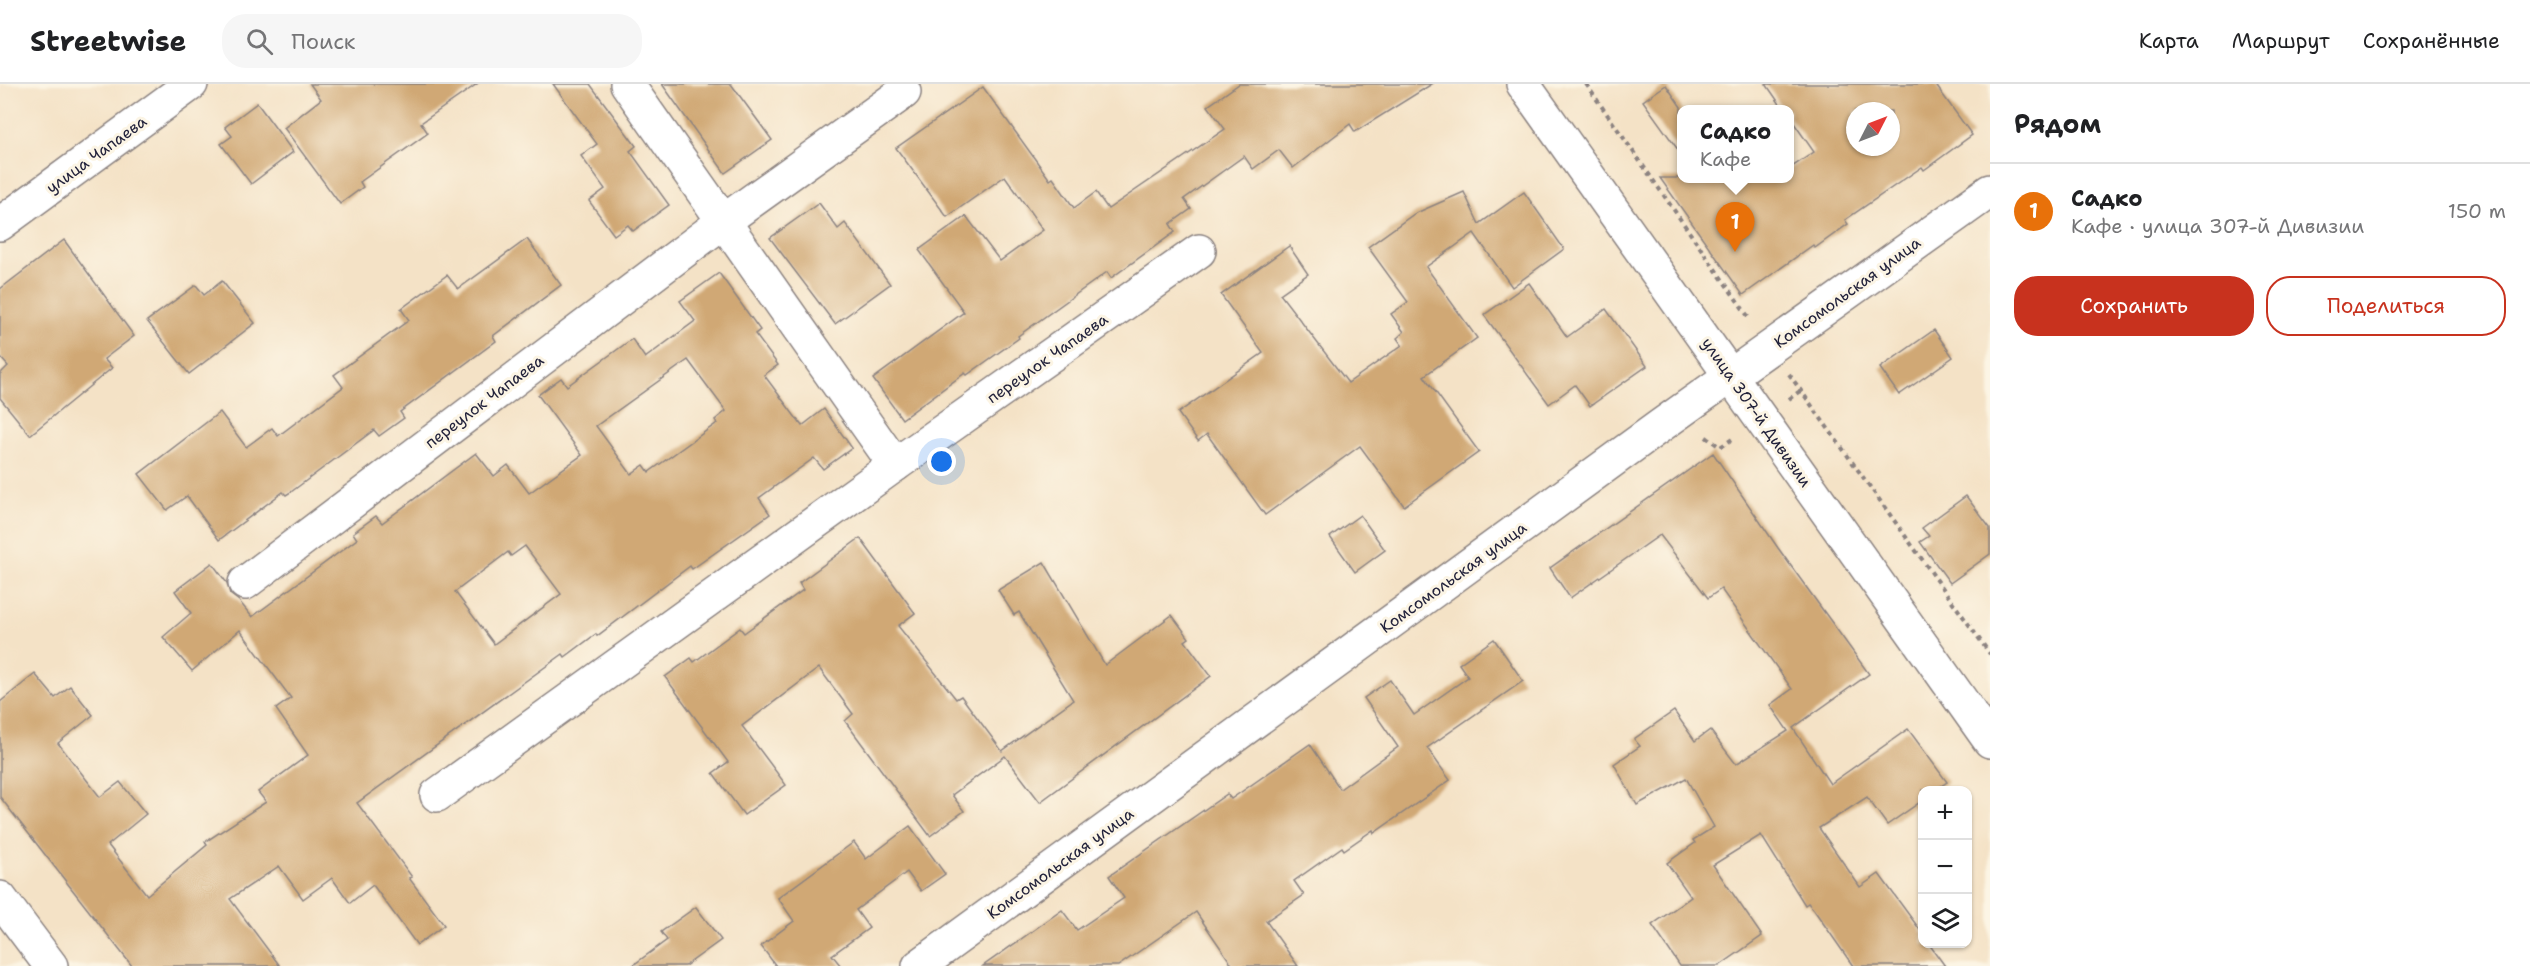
<!DOCTYPE html>
<html lang="ru">
<meta charset="utf-8">
<style>
body{margin:0;font-family:"Shantell Sans",sans-serif;background:#f6f6f6;color:#202124}
.controls{position:absolute;right:18px;bottom:18px;display:grid;overflow:hidden;border-radius:12px;box-shadow:0 2px 4px #0004}
.controls button{width:54px;height:54px;display:grid;place-items:center;padding:0;border:0;border-bottom:2px solid #e0e0e0;background:#fff;color:#202124;font:30px sans-serif}
.compass{position:absolute;left:1846px;top:18px;width:54px;height:54px;border-radius:50%;background:#fff;box-shadow:0 2px 4px #0004;rotate:48deg}
.you{position:absolute;left:942px;top:378px;width:21px;height:21px;margin:-15px;border:4px solid #fff;border-radius:50%;background:#1a73e8;box-shadow:0 0 0 9px #1a73e833}
.badge{display:grid;place-items:center;width:39px;height:39px;border-radius:50%;background:#c8321e;color:#fff;font-size:20px;font-weight:700}
.pin{position:absolute;translate:-50% -50px;filter:drop-shadow(0 2px 3px #0008)}
.pin::after{content:'';position:absolute;top:32px;width:21px;height:18px;background:inherit;clip-path:polygon(0 0,100% 0,50% 100%)}
.popup{position:absolute;left:1677px;top:21px;width:117px;height:78px;box-sizing:border-box;display:grid;place-content:center;border-radius:12px;background:#fff;filter:drop-shadow(0 2px 4px #0005);font-size:20px;white-space:nowrap;color:#757577}
.popup b{font-size:22px;color:#202124}
.popup::after{content:'';position:absolute;left:50%;top:100%;margin-left:-12px;border:12px solid transparent;border-top-color:#fff}
.list{margin:0;padding:0;list-style:none}
h2{display:flex;justify-content:space-between;align-items:center;height:78px;margin:0;padding:0 24px;font-size:26px}
h2 small{font-size:20px;font-weight:400;color:#757577}
.list li{display:grid;grid-template-columns:39px 1fr auto;gap:18px;align-items:center;box-sizing:border-box;height:96px;padding:0 24px;border-top:2px solid #e0e0e0}
.list b{display:block;font-size:22px;white-space:nowrap}
.list p{margin:0;font-size:20px;white-space:nowrap;color:#757577}
.list em{font-size:20px;font-style:normal;color:#757577}
.actions{display:flex;gap:12px;padding:18px 24px}
.actions a{flex:1;padding:14px 0;border:2px solid #c8321e;border-radius:24px;text-align:center;font-size:21px;color:#c8321e}
.actions .main{background:#c8321e;color:#fff}
.icon{flex:none;width:33px;height:33px;fill:none;stroke:currentColor;stroke-width:2;stroke-linecap:round;stroke-linejoin:round}
.map{position:relative;flex:none;width:1990px;height:882px;overflow:hidden}
header{display:flex;align-items:center;gap:36px;box-sizing:border-box;height:84px;padding:0 30px;background:#fff;border-bottom:2px solid #e0e0e0}
header strong{font-size:28px}
nav{display:flex;gap:33px;margin-inline-start:auto;font-size:21px}
.search{width:420px;height:54px;background:#f6f6f6;display:flex;align-items:center;gap:15px;box-sizing:border-box;padding:0 21px;border-radius:24px;color:#757577;font-size:22px}
main{display:flex}
aside{flex:1;background:#fff}
.map>svg:first-child{display:block}
.building{fill:#d0a875;fill-rule:evenodd}
.lines{fill:none;stroke-linecap:round;stroke-linejoin:round}
.minor-casing{stroke:#8b8280;stroke-width:36}
.tertiary-casing{stroke:#8b8280;stroke-width:36}
.path{stroke:#8b8280;stroke-width:4;stroke-dasharray:4.5 4.5;stroke-linecap:butt}
.minor{stroke:#fff;stroke-width:33}
.tertiary{stroke:#fff;stroke-width:33}
.labels{text-anchor:middle;stroke-width:6;stroke-linejoin:round;paint-order:stroke}
.street-label{font-size:16px;fill:#22223b;stroke:#fcf5e5}
</style>
<header>
<strong>Streetwise</strong>
<div class="search"><svg class="icon" aria-label="search" viewBox="0 0 24 24"><circle cx="10" cy="10" r="6"/><path d="M15 15l6 6"/></svg>Поиск</div>
<nav><a>Карта</a><a>Маршрут</a><a>Сохранённые</a></nav>
</header>
<main>
<div class="map">
<svg width="1990" height="882" viewBox="0 0 1990 882">
<rect width="100%" height="100%" fill="#fcf5e5"/>
<filter id="ink" filterUnits="userSpaceOnUse"><feTurbulence type="fractalNoise" baseFrequency=".0167" numOctaves="2"/><feDisplacementMap in="SourceGraphic" scale="12" xChannelSelector="R" yChannelSelector="G"/><feConvolveMatrix kernelMatrix="1 2 1 2 8 2 1 2 1" color-interpolation-filters="sRGB"/></filter>
<filter id="wash" filterUnits="userSpaceOnUse"><feTurbulence type="fractalNoise" baseFrequency=".008" numOctaves="4" result="noise"/><feDisplacementMap in="SourceGraphic" scale="24" xChannelSelector="R" yChannelSelector="G"/><feGaussianBlur stdDeviation="1.35" result="paint"/><feColorMatrix in="noise" values="0 0 0 0 0 0 0 0 0 0 0 0 0 0 0 0 0 1.4 0 .05"/><feComposite in="paint" operator="in"/></filter>
<g filter="url(#wash)">
<rect width="100%" height="100%" fill="#f4e2c6"/>
<g id="blocks">
<g class="building">
<polygon points="310,0 477,0 421,39 428,49 360,98 363,103 340,120 284,44 321,15"/>
<polygon points="553,0 590,0 636,62 630,67 669,121 633,147 628,141 614,151 589,117 605,105 581,72 597,60"/>
<polygon points="662,0 731,0 772,56 725,89"/>
<polygon points="1239,0 1432,0 1355,48 1350,40 1293,84 1279,66 1253,85 1244,72 1184,115 1191,125 1170,140 1175,148 1111,194 1107,188 1018,252 1019,254 967,291 965,289 902,335 873,295 964,228 919,166 966,132 1000,177 1043,146 1005,92 947,133 896,64 983,3 1050,96 1053,94 1074,124 1096,108 1108,125 1225,45 1208,22"/>
<path d="M1766,0H1935L1972,51L1924,86L1922,83L1845,136L1848,140L1815,164L1813,161L1743,211L1660,94H1789V85L1814,68L1789,32V26H1784ZM1855,27H1891V63H1855Z"/>
<polygon points="1666,1 1681,23 1681,70 1643,17"/>
<polygon points="257,19 293,68 251,100 221,60 232,52 225,43"/>
<polygon points="1464,108 1479,140 1524,108 1564,165 1512,203 1474,149 1426,183 1477,254 1424,292 1479,368 1404,422 1360,362 1265,431 1207,350 1198,357 1178,329 1263,269 1221,211 1289,162 1308,190 1280,210 1348,299 1402,261 1397,254 1404,248 1391,230 1408,218 1368,163 1414,130"/>
<polygon points="819,119 838,145 845,139 890,200 835,240 770,154"/>
<polygon points="527,155 561,201 493,252 496,257 400,328 404,334 379,352 374,346 291,408 286,411 283,408 219,456 187,412 167,426 139,390 220,328 246,363 272,344 278,352 343,303 334,291 409,236 401,225 447,191 458,205"/>
<polygon points="64,156 134,252 104,275 112,284 30,351 0,314 0,290 8,282 0,273 0,205"/>
<path d="M719,189L760,246L755,250L778,281L764,291L802,342L824,325L852,364L823,385L814,374L759,414L770,430L692,485L690,482L597,552L596,550L565,573L563,570L357,719L412,793L409,794L444,841L417,861L373,801L350,819L332,794L303,815L279,782L230,815L280,882H132L0,713V618L35,590L55,614L70,602L93,631L58,659L100,713L120,698L146,730L108,761L147,811L207,761L205,758L266,718L258,708L308,671L276,625L291,614L240,546L192,587L163,553L191,529L175,507L212,479L227,499L230,510L239,517L252,533L357,455L353,449L376,432L382,439L476,369L494,392L508,381L529,409L582,371L538,311L561,294L567,302L632,255L645,274L695,237L680,217ZM688,276L726,327L715,336L717,339L649,388L644,381L631,390L596,342ZM525,462L561,510L494,560L455,508L508,468L511,472Z"/>
<polygon points="222,197 255,239 189,290 147,237 196,201 204,211"/>
<polygon points="1529,199 1567,253 1606,225 1647,282 1590,322 1575,301 1549,320 1484,231"/>
<polygon points="1934,246 1953,273 1899,311 1880,284"/>
<polygon points="1713,369 1778,464 1869,590 1793,644 1830,700 1908,645 1947,698 1935,706 1923,706 1923,716 1887,741 1867,713 1819,744 1860,803 1879,790 1923,850 1923,860 1929,860 1945,882 1853,882 1814,826 1808,819 1805,821 1761,751 1713,781 1762,852 1719,882 1680,882 1652,841 1691,813 1667,779 1695,759 1693,756 1714,743 1686,694 1637,721 1614,680 1640,662 1634,655 1674,627 1695,657 1710,646 1736,680 1788,647 1770,621 1792,605 1721,505 1708,514 1660,451 1570,514 1550,484"/>
<polygon points="1966,412 1990,444 1990,470 1950,499 1920,458 1929,452 1922,444"/>
<polygon points="1360,431 1385,466 1355,488 1330,453"/>
<polygon points="860,454 915,529 898,542 956,615 961,612 1002,667 1073,616 1019,528 1014,531 998,506 1044,478 1105,581 1172,531 1189,554 1185,557 1211,592 1040,718 1005,672 952,711 964,727 930,752 845,637 853,630 819,584 742,642 786,701 744,731 713,689 728,678 665,593 691,574 694,578 740,544 744,549 803,506 799,499"/>
<polygon points="1494,555 1523,597 1427,664 1450,696 1374,749 1373,746 1344,766 1342,763 1294,797 1304,811 1266,837 1298,882 1233,882 1196,828 1118,882 983,882 1062,826 1077,846 1124,814 1109,792 1227,710 1231,715 1310,660 1340,705 1398,663 1364,614 1390,596 1414,631 1468,593 1459,580"/>
<polygon points="910,742 945,790 921,807 907,788 856,826 869,844 832,871 841,882 776,882 761,862 794,837 778,814 854,758 866,775"/>
<polygon points="696,823 721,856 685,882 632,882 667,856 661,848"/>
</g>
</g>
</g>
<g filter="url(#ink)">
<use href="#blocks" fill-opacity="0" stroke="#8b8280" stroke-width="1.5"/>
<g class="lines">
<defs>
<g id="minor">
<polyline points="627,0 895,381"/>
<polyline points="0,140 191,0"/>
<polyline points="245,499 724,137 904,8"/>
<polyline points="437,711 895,381 1199,167"/>
<polyline points="0,814 51,882"/>
</g>
<g id="tertiary">
<polyline points="1523,0 1990,657"/>
<polyline points="919,882 1660,342 1990,107"/>
</g>
</defs>
<use href="#minor" class="minor-casing"/>
<use href="#tertiary" class="tertiary-casing"/>
<g class="path">
<polyline points="1586,0 1750,235"/>
<polyline points="1789,290 1990,570"/>
<polyline points="1789,315 1800,307"/>
<polyline points="1706,353 1720,363 1734,354"/>
</g>
<use href="#minor" class="minor"/>
<use href="#tertiary" class="tertiary"/>
</g>
</g>
<g class="labels">
<g class="street-label">
<text transform="translate(96 70) rotate(-36)" y="6">улица Чапаева</text>
<text transform="translate(1847 208) rotate(-36)" y="6">Комсомольская улица</text>
<text transform="translate(1047 274) rotate(-35)" y="6">переулок Чапаева</text>
<text transform="translate(484 317) rotate(-37)" y="6">переулок Чапаева</text>
<text transform="translate(1757 328) rotate(55)" y="6">улица 307-й Дивизии</text>
<text transform="translate(1453 493) rotate(-36)" y="6">Комсомольская улица</text>
<text transform="translate(1060 779) rotate(-36)" y="6">Комсомольская улица</text>
</g>
</g>
</svg>
<div class="controls">
<button>+</button>
<button>−</button>
<button><svg class="icon" aria-label="layers" viewBox="0 0 24 24"><path d="M12 4l9 5-9 5-9-5zM3 14l9 5 9-5"/></svg></button>
</div>
<svg class="compass" viewBox="-18 -18 36 36"><path d="M0-13l5 13h-10z" fill="#e53935"/><path d="M0 13l5-13h-10z" fill="#757577"/></svg>
<div class="you"></div>
<div class="pin badge" style="left:1735px;top:168px;background:#e8710a">1</div>
<div class="popup"><b>Садко</b>Кафе</div>
</div>
<aside>
<h2>Рядом<small></small></h2>
<ul class="list">
<li><span class="badge" style="background:#e8710a">1</span><div><b>Садко</b><p>Кафе · улица 307-й Дивизии</p></div><em>150 m</em></li>
</ul>
<div class="actions"><a class="main">Сохранить</a><a>Поделиться</a></div>
</aside>
</main>
